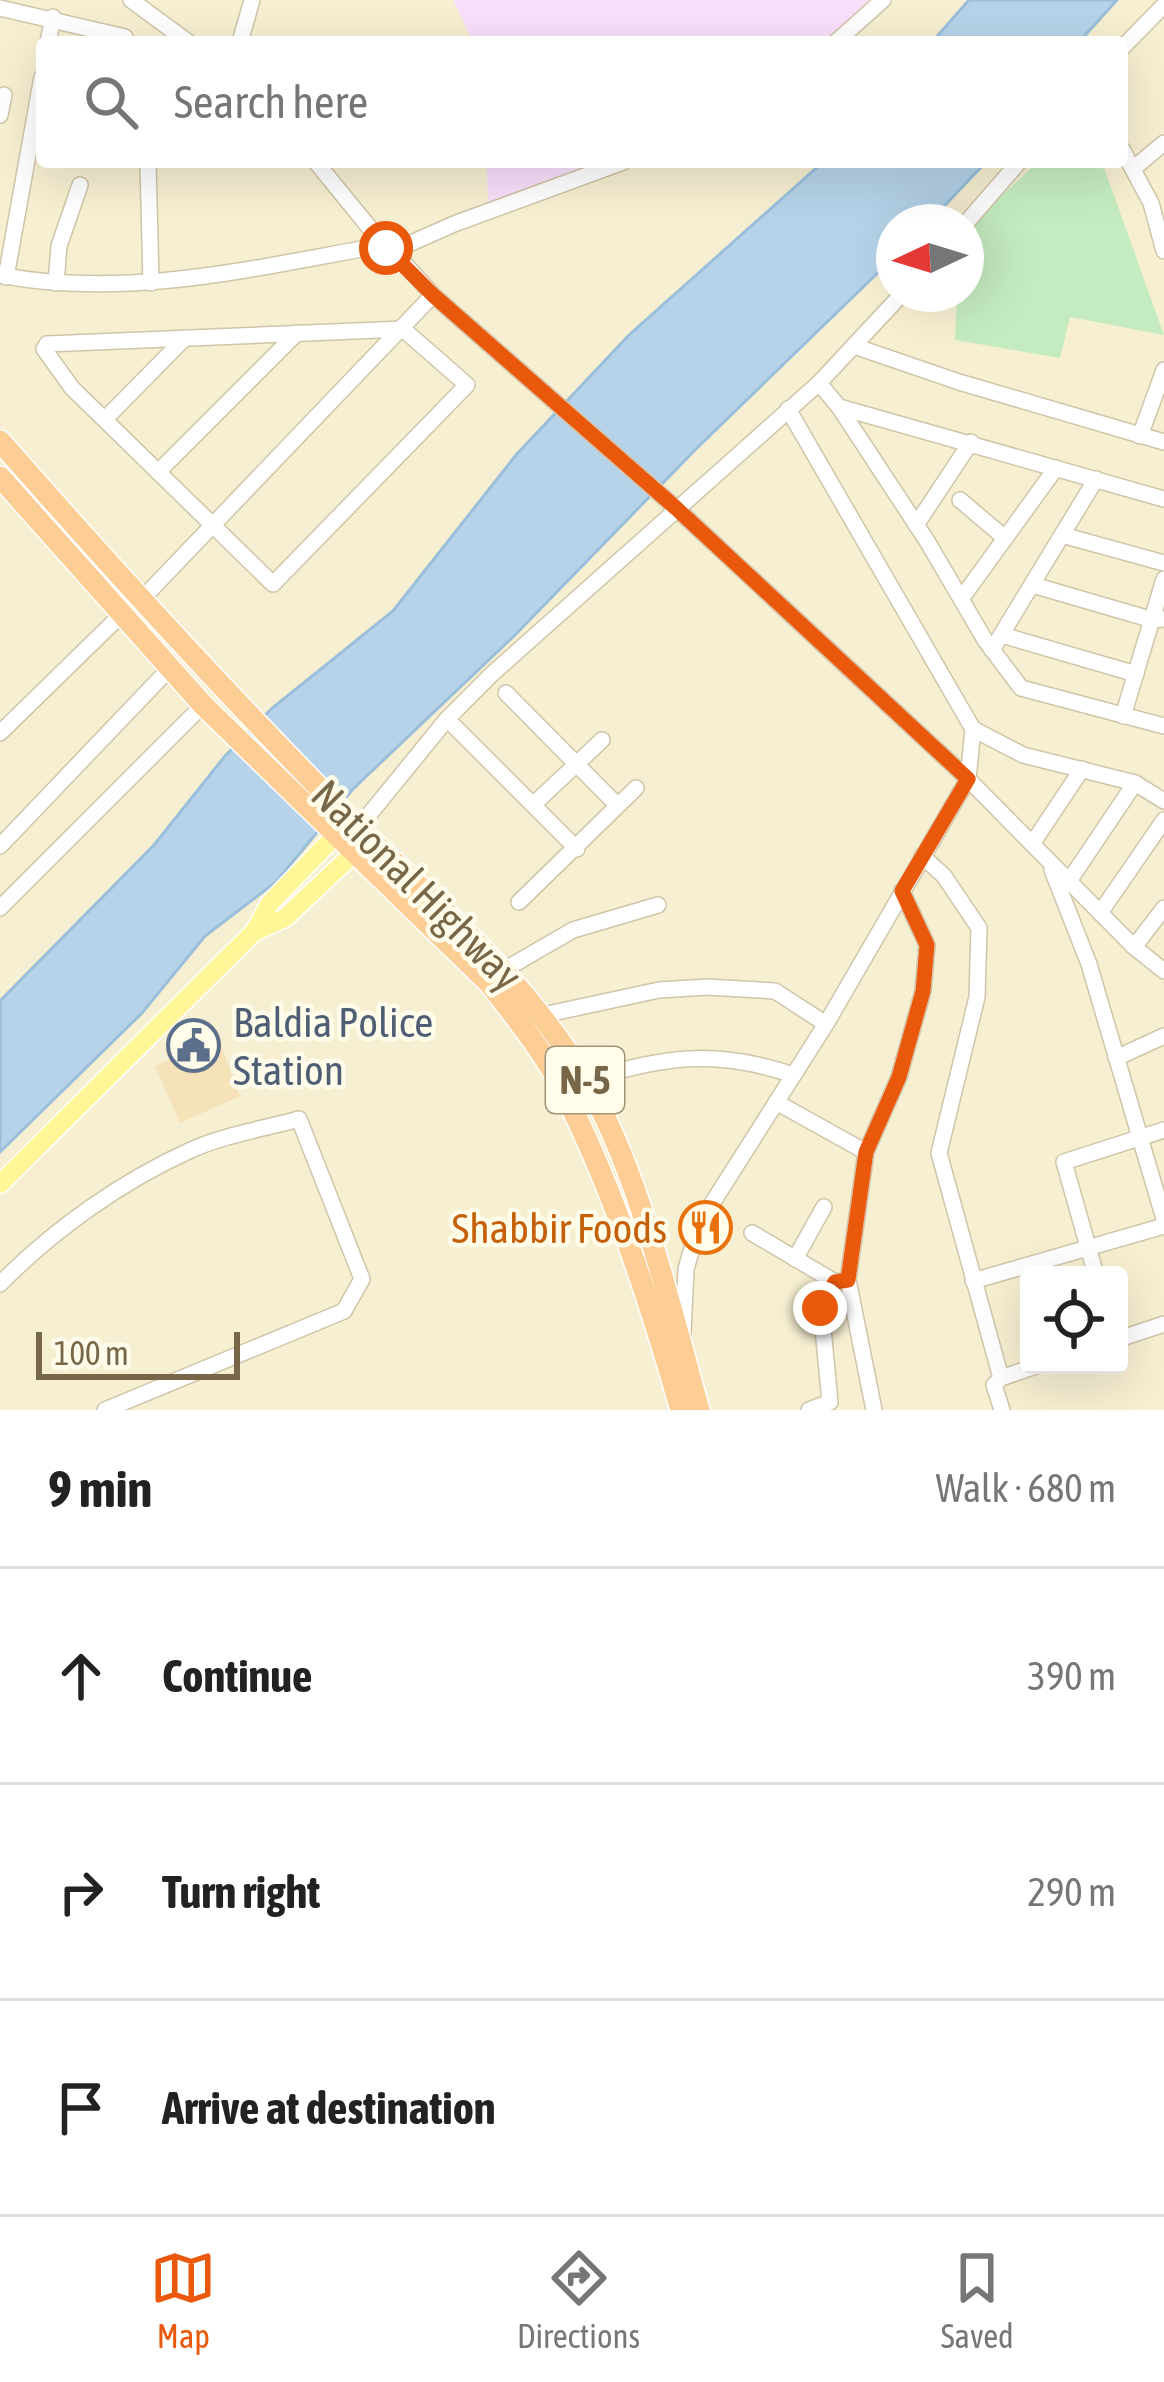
<!DOCTYPE html>
<meta charset="utf-8">
<style>
body{margin:0;font-family:"Asap Condensed",sans-serif;background:#f2f2f2;color:#222}
.controls{position:absolute;right:36px;bottom:36px;display:grid;overflow:hidden;border-radius:12px;box-shadow:0 12px 48px #0002}
.controls button{width:108px;height:108px;display:grid;place-items:center;padding:0;border:0;border-bottom:3px solid #e0e0e0;background:#fff;color:#222;font:60px sans-serif}
.compass{position:absolute;left:876px;top:204px;width:108px;height:108px;border-radius:50%;background:#fff;box-shadow:0 12px 48px #0002;rotate:266deg}
.scale{position:absolute;left:36px;bottom:30px;width:204px;box-sizing:border-box;padding-left:12px;border:6px solid #776647;border-top:0;font-size:33px;line-height:42px;white-space:nowrap;color:#776647;-webkit-text-stroke:9px #fffdea;paint-order:stroke}
.stop{position:absolute;width:36px;height:36px;margin:-27px;border:9px solid #ea580c;border-radius:50%;background:#fff}
.stop.end{background:#ea580c;border-color:#fff;box-shadow:0 3px 12px #0008}
.list{margin:0;padding:0;list-style:none}
h2{display:flex;justify-content:space-between;align-items:center;height:156px;margin:0;padding:0 48px;font-size:51px}
h2 small{font-size:39px;font-weight:400;color:#767676}
.list li{display:grid;grid-template-columns:78px 1fr auto;gap:36px;align-items:center;box-sizing:border-box;height:216px;padding:0 48px;border-top:3px solid #e0e0e0}
.list b{display:block;font-size:45px;white-space:nowrap}
.list em{font-size:39px;font-style:normal;color:#767676}
.icon{flex:none;width:66px;height:66px;fill:none;stroke:currentColor;stroke-width:2;stroke-linecap:round;stroke-linejoin:round}
.map{position:relative;flex:none;width:1164px;height:1410px;overflow:hidden}
.search{position:absolute;background:#fff;box-shadow:0 12px 48px #0002;left:36px;right:36px;top:36px;height:132px;display:flex;align-items:center;gap:30px;box-sizing:border-box;padding:0 42px;border-radius:12px;color:#767676;font-size:45px}
.sheet{height:804px;background:#fff}
nav{display:flex;justify-content:space-around;align-items:center;box-sizing:border-box;height:168px;border-top:3px solid #e0e0e0;background:#fff;font-size:33px;color:#767676}
nav a{display:grid;justify-items:center;gap:6px}
nav .on{color:#ea580c}
.map>svg:first-child{display:block}
.residential{fill:#f6efd1;fill-rule:evenodd}
.education{fill:#f8dffa}
.green{fill:#c5ecc0}
.water{fill:#b6d3e9;stroke:#9bbfdb;stroke-width:3}
.building{fill:#f5e2b8}
.lines{fill:none;stroke-linecap:round;stroke-linejoin:round}
.minor-casing{stroke:#d0c5a9;stroke-width:18}
.major-casing{stroke:#fff;stroke-width:21}
.highway-casing{stroke:#fff;stroke-width:24}
.minor{stroke:#fff;stroke-width:15}
.major{stroke:#fff698;stroke-width:18}
.highway{stroke:#fcce95;stroke-width:21}
.route{stroke:#ea580c;stroke-width:15}
.labels{text-anchor:middle;stroke-width:9;stroke-linejoin:round;paint-order:stroke}
.shield{fill:#fffdea;stroke:#a09378;stroke-width:3}
.shield-label{font-size:39px;font-weight:bold;fill:#776647}
.street-label{font-size:42px;fill:#776647;stroke:#fffdea}
.service-label{font-size:42px;fill:#4e5e75;stroke:#fffdea;text-anchor:start}
.food-label{font-size:42px;fill:#c56008;stroke:#fffdea;text-anchor:end}
</style>
<div class="map">
<svg width="1164" height="1410" viewBox="0 0 1164 1410">
<rect width="100%" height="100%" fill="#fefbe3"/>
<path class="residential" d="M0,0H1164V1410H0ZM42,42H1122V162H42ZM894,222H966V294H894ZM1029,1275H1119V1365H1029Z"/>
<g class="education">
<polygon points="453,0 883,0 836,42 473,42"/>
<polygon points="486,162 607,162 489,211"/>
</g>
<polygon class="green" points="1038,162 1102,162 1164,335 1070,317 1060,358 955,340 957,294 966,294 966,229"/>
<g class="water">
<polygon points="969,0 1117,0 1079,42 932,42"/>
<polygon points="823,162 986,162 929,222 894,222 894,257 695,450 515,635 353,789 276,882 205,936 142,1013 0,1152 0,1001 154,845 225,756 271,709 393,611 516,455 629,335"/>
</g>
<polygon class="building" points="219,1040 240,1096 180,1123 155,1066"/>
<g class="lines">
<defs>
<g id="minor">
<polyline points="131,0 188,42"/>
<polyline points="0,8 125,37"/>
<polyline points="48,42 53,17"/>
<polyline points="240,42 252,0"/>
<polyline points="836,42 883,0"/>
<polyline points="1122,48 1164,5"/>
<polyline points="0,115 4,95"/>
<polyline points="1122,149 1151,203 1164,251"/>
<polyline points="148,162 151,283"/>
<polyline points="316,162 386,248"/>
<polyline points="1134,168 1164,143"/>
<polyline points="966,223 1019,162"/>
<polyline points="393,251 454,224 623,162"/>
<path d="M0,275C126,299 249,269 373,247L393,251L433,295L677,509L968,779L1134,947L1164,971"/>
<polyline points="6,277 42,77"/>
<polyline points="56,283 59,246 80,185"/>
<polygon points="403,329 467,385 273,584 72,388 44,349 47,344"/>
<polyline points="854,346 959,382 1164,442"/>
<polyline points="819,383 839,407 927,541 985,640 1021,688 1164,726"/>
<polyline points="839,407 1164,499"/>
<polyline points="788,409 973,729 1023,755 1135,783 1164,801"/>
<polyline points="105,419 185,338"/>
<polyline points="1140,436 1164,370"/>
<polyline points="158,472 297,333"/>
<polyline points="960,500 1005,538"/>
<polyline points="916,525 971,442"/>
<polyline points="1062,535 1164,563"/>
<polyline points="1033,585 1153,620 1164,619"/>
<polyline points="961,599 1056,468"/>
<polyline points="141,600 433,295"/>
<polyline points="1002,635 1136,674"/>
<polyline points="992,650 1096,479"/>
<polyline points="506,693 617,805"/>
<polyline points="1123,716 1164,579"/>
<polyline points="447,719 577,849"/>
<polyline points="0,733 124,612"/>
<polyline points="534,804 602,740"/>
<polyline points="359,827 447,719 492,674 819,383 902,294"/>
<polyline points="1032,844 1082,769"/>
<polyline points="0,846 171,667"/>
<polyline points="922,856 944,876 979,928 977,997 939,1153 1001,1378 994,1385 1002,1410"/>
<polyline points="1052,870 1089,964 1164,1219"/>
<polyline points="1069,881 1135,783"/>
<polyline points="519,902 636,788"/>
<polyline points="0,908 203,705"/>
<polyline points="1100,913 1164,820"/>
<polyline points="1134,947 1164,908"/>
<polyline points="504,970 573,930 658,905"/>
<polyline points="543,1015 659,990 707,987 775,991 826,1024"/>
<polyline points="1116,1058 1164,1036"/>
<path d="M586,1081C661,1056 717,1049 793,1075"/>
<polyline points="776,1102 866,1152"/>
<polyline points="752,1233 835,1282 844,1281"/>
<polyline points="795,1259 824,1207"/>
<polyline points="1096,1275 1064,1162 1164,1130"/>
<polyline points="973,1281 1164,1226"/>
<path d="M0,1284C53,1230 122,1181 191,1150C224,1135 263,1129 299,1119L362,1279L344,1311L105,1410"/>
<polyline points="683,1333 686,1269 699,1224 826,1024 968,779 973,729"/>
<polyline points="1119,1339 1164,1324"/>
<polyline points="1001,1378 1039,1365"/>
<polyline points="809,1410 830,1402 821,1308 835,1282"/>
<polyline points="874,1410 848,1280 866,1152 899,1077 923,991 927,945 902,891"/>
</g>
<g id="major">
<polyline points="254,932 285,918 353,854"/>
<polyline points="0,1184 254,932 270,903 335,836"/>
</g>
<g id="highway">
<path d="M0,441C114,571 231,699 352,821C434,903 522,976 583,1076C638,1167 670,1306 699,1410"/>
<path d="M0,477L203,705L490,984C516,1018 544,1052 563,1090C614,1191 650,1302 681,1410"/>
</g>
</defs>
<use href="#minor" class="minor-casing"/>
<use href="#major" class="major-casing"/>
<use href="#highway" class="highway-casing"/>
<use href="#minor" class="minor"/>
<use href="#major" class="major"/>
<use href="#highway" class="highway"/>
</g>
<g class="lines">
<polyline class="route" points="386,248 433,295 677,509 968,779 902,891 927,945 923,991 899,1077 866,1152 848,1280 835,1282 820,1308"/>
</g>
<defs>
<symbol id="civic-ring" viewBox="-11 -11 22 22"><circle r="9.5" fill="#fffdea" stroke="#5c6f8a" stroke-width="1.5"/><path d="M-.6-6.5H3V-4.5H.6V-3L4-1V1h2V6H-6V1h2V-1L-.6-3ZM-1.2 2.5V6h2.4V2.5Z" fill="#5c6f8a"/></symbol>
<symbol id="restaurant-ring" viewBox="-11 -11 22 22"><circle r="9.5" fill="#fffdea" stroke="#e8710a" stroke-width="1.5"/><path d="M-5-6h1v4h1v-4h1v4h1v-4h1v5L-1.5 .5V6h-2V.5L-5-1ZM5-6V6H3V1.5H1.5Q1.5-4 5-6Z" fill="#e8710a"/></symbol>
</defs>
<g fill-rule="evenodd">
<use href="#civic-ring" x="164" y="1016" width="59" height="59"/>
<use href="#restaurant-ring" x="676" y="1198" width="59" height="59"/>
</g>
<g class="labels">
<rect class="shield" x="546" y="1047" width="78" height="66" rx="9"/>
<g class="shield-label">
<text x="585" y="1094">N-5</text>
</g>
<g class="street-label">
<text transform="translate(417 885) rotate(45)" y="15">National Highway</text>
</g>
<g class="service-label">
<text x="233" y="1037">Baldia Police<tspan x="233" dy="48">Station</tspan></text>
</g>
<g class="food-label">
<text x="667" y="1243">Shabbir Foods</text>
</g>
</g>
</svg>
<div class="controls">
<button><svg class="icon" aria-label="locate" viewBox="0 0 24 24"><circle cx="12" cy="12" r="6"/><path d="M12 2v4M12 18v4M2 12h4M18 12h4"/></svg></button>
</div>
<svg class="compass" viewBox="-18 -18 36 36"><path d="M0-13l5 13h-10z" fill="#e53935"/><path d="M0 13l5-13h-10z" fill="#767676"/></svg>
<div class="scale">100 m</div>
<div class="stop" style="left:386px;top:248px"></div>
<div class="stop end" style="left:820px;top:1308px"></div>
<div class="search"><svg class="icon" aria-label="search" viewBox="0 0 24 24"><circle cx="10" cy="10" r="6"/><path d="M15 15l6 6"/></svg>Search here</div>
</div>
<section class="sheet">
<h2>9 min<small>Walk · 680 m</small></h2>
<ul class="list">
<li><svg class="icon" aria-label="ahead" viewBox="0 0 24 24"><path d="M12 20V5M6 11l6-6 6 6"/></svg><div><b>Continue</b></div><em>390 m</em></li>
<li><svg class="icon" aria-label="right" viewBox="0 0 24 24"><path d="M7 20v-9h11M14 6l5 5-5 5"/></svg><div><b>Turn right</b></div><em>290 m</em></li>
<li><svg class="icon" aria-label="arrive" viewBox="0 0 24 24"><path d="M6 21V4h12l-3 4 3 4H6"/></svg><div><b>Arrive at destination</b></div></li>
</ul>
</section>
<nav>
<a class="on"><svg class="icon" aria-label="map" viewBox="0 0 24 24"><path d="M3 6l6-2 6 2 6-2v14l-6 2-6-2-6 2zM9 4v14M15 6v14"/></svg>Map</a>
<a><svg class="icon" aria-label="directions" viewBox="0 0 24 24"><path d="M12 3l9 9-9 9-9-9zM9 14v-3h6M13 9l2 2-2 2"/></svg>Directions</a>
<a><svg class="icon" aria-label="saved" viewBox="0 0 24 24"><path d="M7 4h10v16l-5-4-5 4z"/></svg>Saved</a>
</nav>
